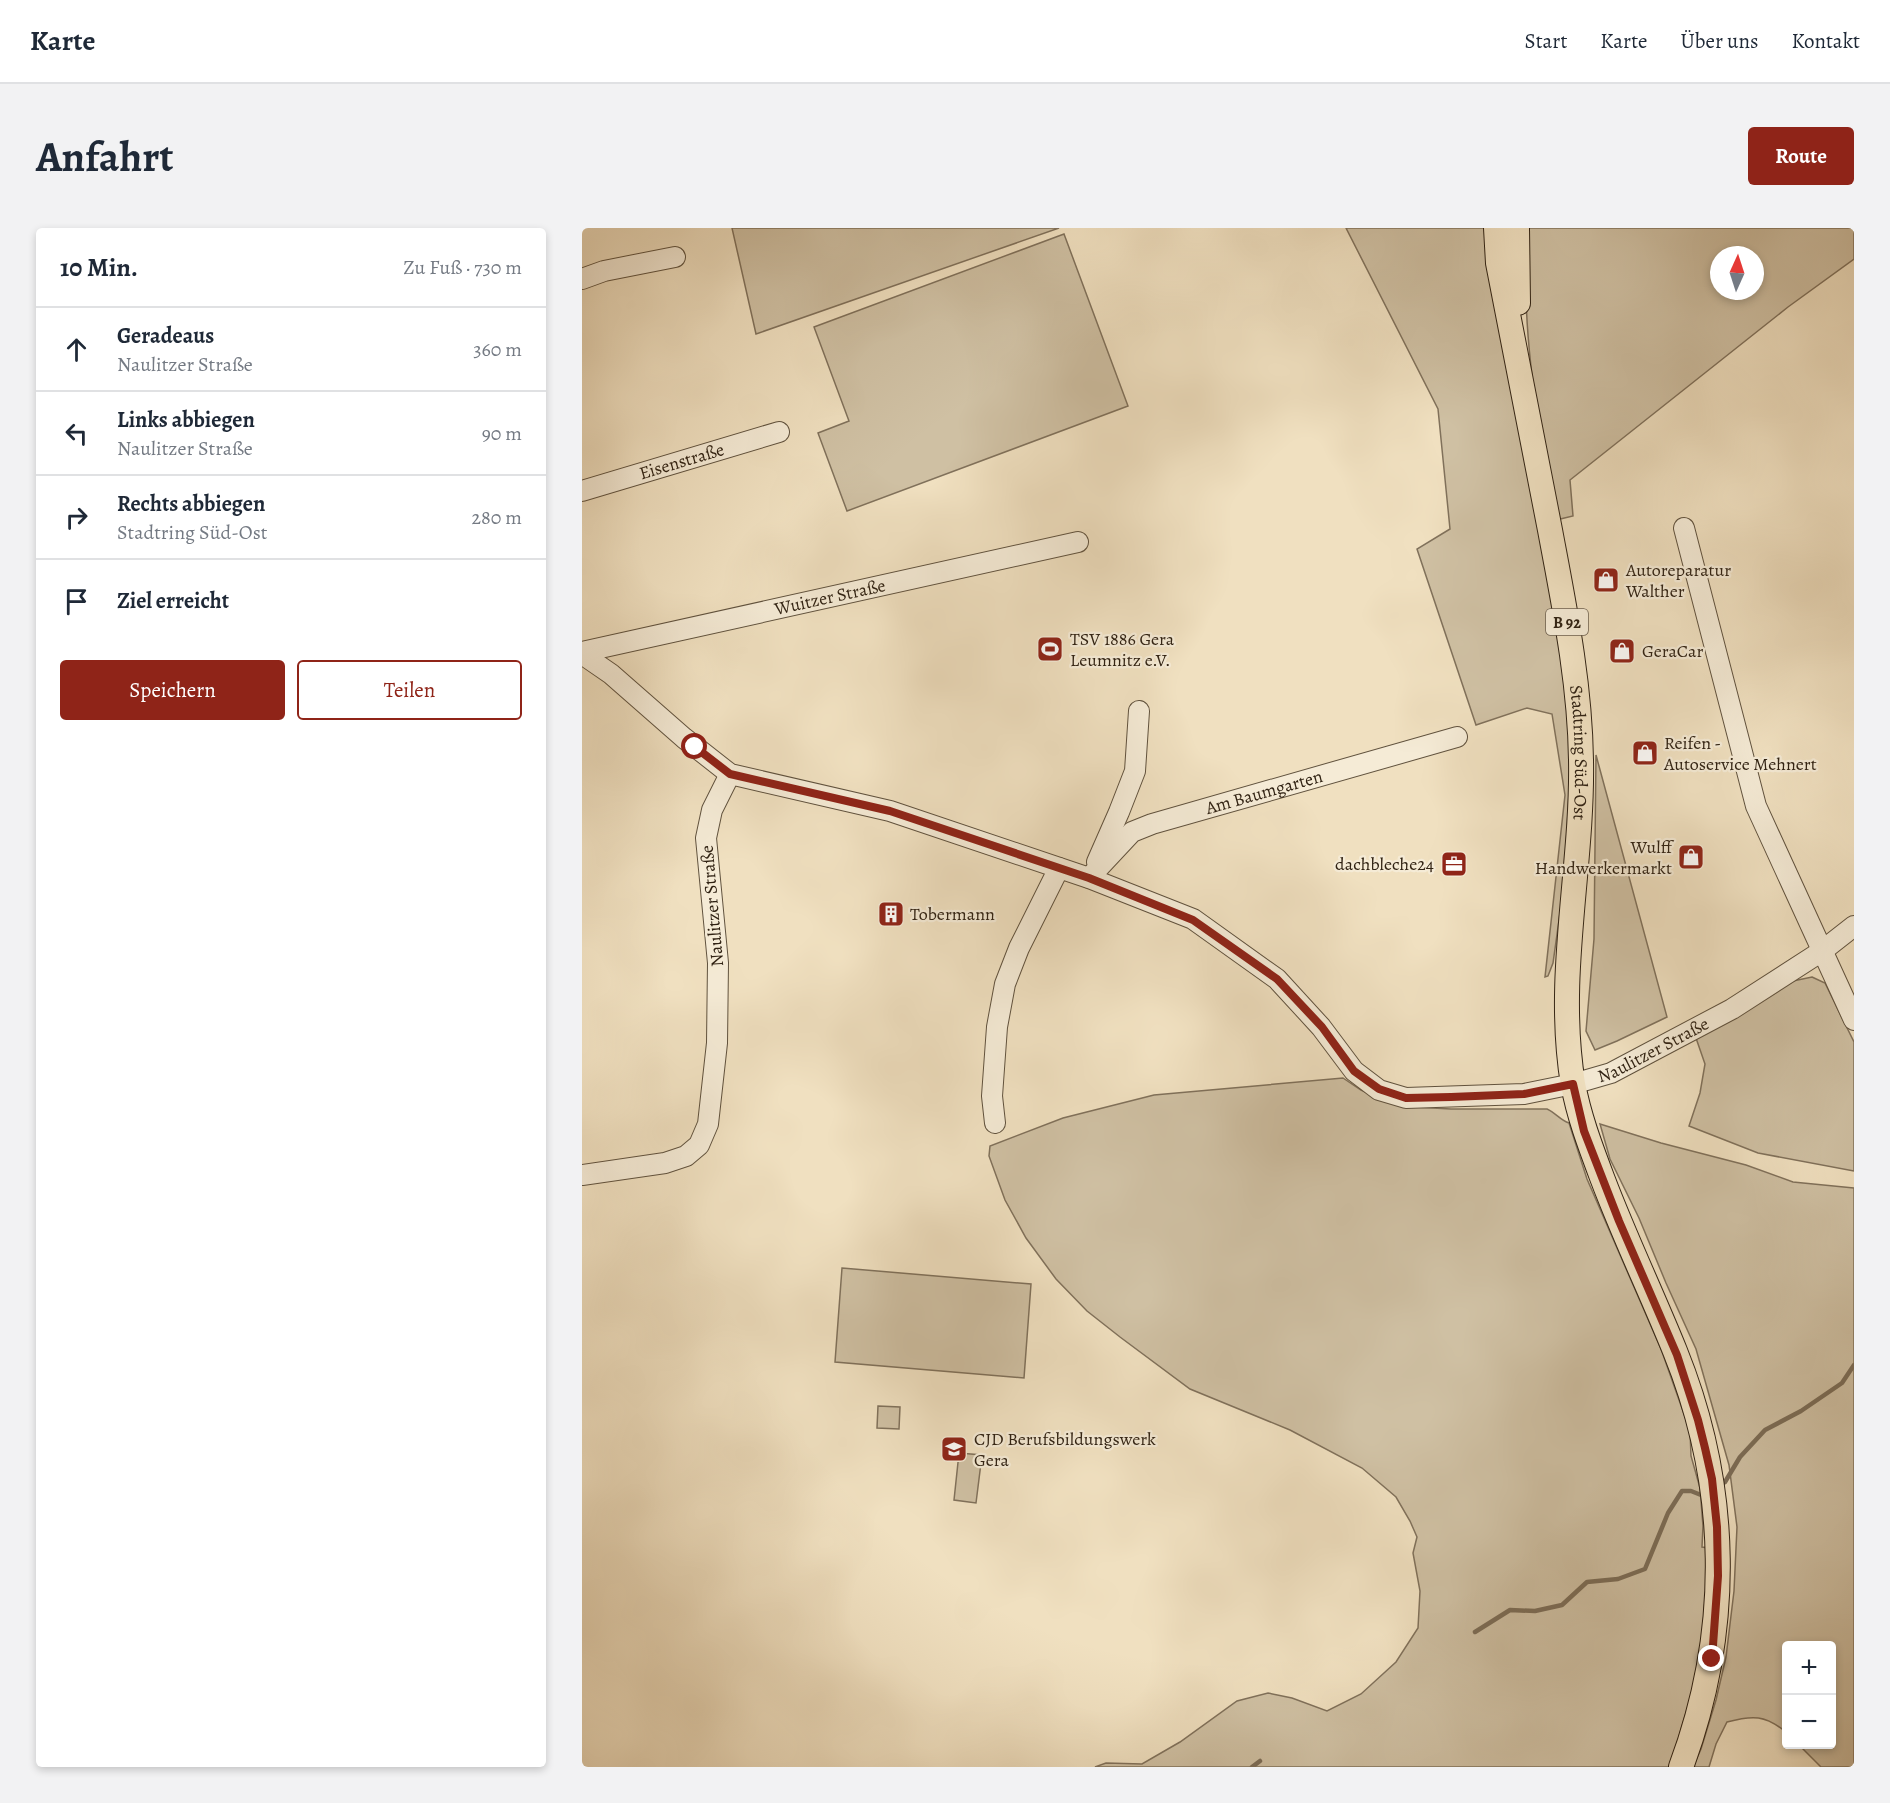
<!DOCTYPE html>
<html lang="de">
<meta charset="utf-8">
<style>
body{margin:0;font-family:Alegreya,serif;background:#f2f2f3;color:#1f2937}
.controls{position:absolute;right:18px;bottom:18px;display:grid;overflow:hidden;border-radius:6px;box-shadow:0 3px 9px #0003}
.controls button{width:54px;height:54px;display:grid;place-items:center;padding:0;border:0;border-bottom:2px solid #e0e1e3;background:#fff;color:#1f2937;font:30px sans-serif}
.compass{position:absolute;left:1128px;top:18px;width:54px;height:54px;border-radius:50%;background:#fff;box-shadow:0 3px 9px #0003;rotate:3deg}
.stop{position:absolute;width:18px;height:18px;margin:-14px;border:4px solid #8f2418;border-radius:50%;background:#fff}
.stop.end{background:#8f2418;border-color:#fff;box-shadow:0 2px 6px #0008}
.list{margin:0;padding:0;list-style:none}
h2{display:flex;justify-content:space-between;align-items:center;height:78px;margin:0;padding:0 24px;font-size:26px}
h2 small{font-size:20px;font-weight:400;color:#747a83}
.list li{display:grid;grid-template-columns:39px 1fr auto;gap:18px;align-items:center;box-sizing:border-box;height:84px;padding:0 24px;border-top:2px solid #e0e1e3}
.list b{display:block;font-size:22px;white-space:nowrap}
.list p{margin:0;font-size:20px;white-space:nowrap;color:#747a83}
.list em{font-size:20px;font-style:normal;color:#747a83}
.actions{display:flex;gap:12px;padding:18px 24px}
.actions a{flex:1;padding:14px 0;border:2px solid #8f2418;border-radius:6px;text-align:center;font-size:21px;color:#8f2418}
.actions .main{background:#8f2418;color:#fff}
.icon{flex:none;width:33px;height:33px;fill:none;stroke:currentColor;stroke-width:2;stroke-linecap:round;stroke-linejoin:round}
.map{position:relative;flex:none;width:1272px;height:1539px;overflow:hidden;border-radius:6px}
header{display:flex;align-items:center;gap:36px;box-sizing:border-box;height:84px;padding:0 30px;background:#fff;border-bottom:2px solid #e0e1e3}
header strong{font-size:28px}
nav{display:flex;gap:33px;margin-inline-start:auto;font-size:21px}
.intro{display:flex;align-items:center;justify-content:space-between;box-sizing:border-box;height:144px;padding:0 36px}
h1{margin:0;font-size:42px}
.button{padding:15px 27px;border-radius:6px;background:#8f2418;color:#fff;font-size:21px;font-weight:700}
main{display:flex;gap:36px;padding:0 36px}
aside{flex:1;background:#fff;border-radius:6px;box-shadow:0 3px 9px #0003}
.map>svg:first-child{display:block}
.green{fill:#cfc0a3;stroke:#80715b;stroke-width:1.5;fill-rule:evenodd}
.lines{fill:none;stroke-linecap:round;stroke-linejoin:round}
.stream{stroke:#7c6d57;stroke-width:4.5}
.minor-casing{stroke:#60523e;stroke-width:22}
.major-casing{stroke:#302213;stroke-width:26}
.minor{stroke:#f5ebd6;stroke-width:20}
.major{stroke:#f0e0c0;stroke-width:24}
.route{stroke:#8f2418;stroke-width:8}
.labels{text-anchor:middle;stroke-width:4.5;stroke-linejoin:round;paint-order:stroke}
.shield{fill:#f5ebd6;stroke:#6b5e4e;stroke-width:1.5}
.shield-label{font-size:16px;font-weight:bold;fill:#302213}
.street-label{font-size:18px;fill:#302213;stroke:#f5ebd6}
.poi-label{font-size:18px;fill:#302213;stroke:#f5ebd6;text-anchor:start}
</style>
<header>
<strong>Karte</strong>
<nav><a>Start</a><a>Karte</a><a>Über uns</a><a>Kontakt</a></nav>
</header>
<div class="intro"><h1>Anfahrt</h1><a class="button">Route</a></div>
<main>
<aside>
<h2>10 Min.<small>Zu Fuß · 730 m</small></h2>
<ul class="list">
<li><svg class="icon" aria-label="ahead" viewBox="0 0 24 24"><path d="M12 20V5M6 11l6-6 6 6"/></svg><div><b>Geradeaus</b><p>Naulitzer Straße</p></div><em>360 m</em></li>
<li><svg class="icon" aria-label="left" viewBox="0 0 24 24"><path d="M17 20v-9H6M10 6l-5 5 5 5"/></svg><div><b>Links abbiegen</b><p>Naulitzer Straße</p></div><em>90 m</em></li>
<li><svg class="icon" aria-label="right" viewBox="0 0 24 24"><path d="M7 20v-9h11M14 6l5 5-5 5"/></svg><div><b>Rechts abbiegen</b><p>Stadtring Süd-Ost</p></div><em>280 m</em></li>
<li><svg class="icon" aria-label="arrive" viewBox="0 0 24 24"><path d="M6 21V4h12l-3 4 3 4H6"/></svg><div><b>Ziel erreicht</b></div></li>
</ul>
<div class="actions"><a class="main">Speichern</a><a>Teilen</a></div>
</aside>
<div class="map">
<svg width="1272" height="1539" viewBox="0 0 1272 1539">
<rect width="100%" height="100%" fill="#f0e0c0"/>
<filter id="stains"><feTurbulence type="fractalNoise" baseFrequency=".00333" numOctaves="4"/><feColorMatrix values="0 0 0 0 .2 0 0 0 0 .09 0 0 0 0 .02 0 0 0 .5 -.17"/></filter>
<radialGradient id="worn" r=".72"><stop offset=".6" stop-color="#630" stop-opacity="0"/><stop offset="1" stop-color="#630" stop-opacity=".3"/></radialGradient>
<g class="green">
<polygon points="150,0 477,0 174,106"/>
<polygon points="764,0 906,0 991,494 982,656 971,735 966,748 963,749 983,567 970,486 945,480 894,497 835,321 868,301 856,181"/>
<path d="M945,0H1272V31L1206,79L988,252L991,288L974,292C960,218 946,144 944,69C943,46 942,23 945,0ZM1137,27H1173V63H1137Z"/>
<polygon points="482,6 546,178 265,283 236,205 267,193 232,99"/>
<polygon points="1014,527 1085,789 1035,813 1013,822 1004,803 1012,711"/>
<polygon points="1230,749 1243,755 1272,814 1272,943 1176,925 1107,898 1118,865 1123,836 1114,810 1211,753"/>
<path d="M761,850L779,862L804,873L832,879L869,881H965C974,885 978,892 987,895L1005,951L1079,1121L1108,1203L1109,1228L1118,1260L1121,1298L1120,1319L1127,1320L1118,1437L1088,1539H513L524,1535L560,1536L598,1514L655,1473L686,1465L710,1470L745,1483L779,1466L814,1434L836,1400L838,1363L831,1325L835,1309L828,1293L814,1269L780,1240L708,1202L608,1161L538,1109L505,1083L474,1051L444,1010L423,972L407,928L408,918L481,890L572,867Z"/>
<path d="M1018,896L1079,915L1164,937L1211,954L1272,960V1539H1239L1217,1517L1250,1516V1418H1204V1504C1183,1487 1171,1487 1145,1494L1134,1516L1127,1539H1111L1119,1521L1134,1472L1144,1429L1152,1363L1155,1299L1147,1237L1114,1121L1084,1055L1057,990L1028,931Z"/>
<polygon points="260,1040 449,1056 442,1150 253,1134"/>
<polygon points="296,1178 318,1179 317,1201 295,1200"/>
<polygon points="377,1225 400,1227 394,1275 372,1272"/>
</g>
<g class="lines">
<g class="stream">
<polyline points="1136,1258 1143,1254 1158,1229 1183,1202 1219,1183 1260,1155 1272,1137"/>
<polyline points="893,1404 928,1382 953,1383 980,1377 1005,1354 1036,1351 1063,1341 1086,1285 1100,1263 1109,1263 1119,1267 1124,1265"/>
<polyline points="670,1539 678,1533"/>
</g>
<defs>
<g id="minor">
<polyline points="0,51 22,43 93,29"/>
<path id="s1" d="M0,263L197,204"/>
<polyline points="1102,300 1174,578 1272,792"/>
<path id="s2" d="M0,424L496,314"/>
<path id="s3" d="M0,426L29,446L102,510L148,546L308,583L507,650L611,691L695,751L739,799L772,843L797,862L824,870L942,866L991,856L1029,845L1150,781L1240,723L1272,698"/>
<polyline points="515,634 537,584 553,543 557,483"/>
<path id="s4" d="M507,650L550,604L570,596L875,509"/>
<polyline points="413,895 410,868 415,799 423,756 437,720 477,640"/>
<polyline points="0,947 83,935 104,928 117,917 126,896 135,815 136,735 124,610 130,582 148,546"/>
</g>
<g id="major">
<path id="s5" d="M914,0L916,35C934,124 951,213 968,302C982,377 998,454 999,532C1001,640 973,748 991,856C997,889 1009,920 1021,952C1043,1010 1070,1066 1093,1123C1148,1259 1150,1402 1099,1539"/>
<polyline points="935,0 936,75"/>
</g>
</defs>
<use href="#minor" class="minor-casing"/>
<use href="#major" class="major-casing"/>
<use href="#minor" class="minor"/>
<use href="#major" class="major"/>
</g>
<g class="lines">
<polyline class="route" points="113,519 148,546 308,583 507,650 611,692 695,751 740,799 772,843 797,861 824,870 869,869 942,866 991,856 1002,903 1037,993 1095,1127 1116,1192 1123,1220 1130,1251 1135,1299 1136,1348 1130,1431"/>
</g>
<defs>
<symbol id="shop-square" viewBox="-11 -11 22 22"><rect x="-9" y="-9" width="18" height="18" rx="4" fill="#8f2418" stroke="#f5ebd6"/><path d="M-5-2.5h2.3a2.7 3.5 0 0 1 5.4 0H5L5.5 6h-11ZM-1.5-2.5h3a1.5 2.3 0 0 0-3 0Z" fill="#fff"/></symbol>
<symbol id="stadium-square" viewBox="-11 -11 22 22"><rect x="-9" y="-9" width="18" height="18" rx="4" fill="#8f2418" stroke="#f5ebd6"/><path d="M0-5a6.5 5 0 1 0 0 10a6.5 5 0 1 0 0-10ZM-3.5-1.8h7v3.6h-7Z" fill="#fff"/></symbol>
<symbol id="office-square" viewBox="-11 -11 22 22"><rect x="-9" y="-9" width="18" height="18" rx="4" fill="#8f2418" stroke="#f5ebd6"/><path d="M-6-3h4V-5.5h4V-3h4V5H-6ZM-1-4.5V-3h2v-1.5ZM-6 0V1H6V0Z" fill="#fff"/></symbol>
<symbol id="building-square" viewBox="-11 -11 22 22"><rect x="-9" y="-9" width="18" height="18" rx="4" fill="#8f2418" stroke="#f5ebd6"/><path d="M-4-6H4V6H1V3H-1V6H-4ZM-2.5-4.3h1.7v1.8h-1.7ZM.8-4.3h1.7v1.8H.8ZM-2.5-1h1.7V.8h-1.7ZM.8-1h1.7V.8H.8Z" fill="#fff"/></symbol>
<symbol id="school-square" viewBox="-11 -11 22 22"><rect x="-9" y="-9" width="18" height="18" rx="4" fill="#8f2418" stroke="#f5ebd6"/><path d="M0-5L7-2L0 1L-7-2ZM-4 1L0 2.5L4 1V4Q0 6-4 4Z" fill="#fff"/></symbol>
</defs>
<g fill-rule="evenodd">
<use href="#shop-square" x="1009" y="337" width="30" height="30"/>
<use href="#stadium-square" x="453" y="406" width="30" height="30"/>
<use href="#shop-square" x="1025" y="408" width="30" height="30"/>
<use href="#shop-square" x="1048" y="510" width="30" height="30"/>
<use href="#shop-square" x="1094" y="614" width="30" height="30"/>
<use href="#office-square" x="857" y="621" width="30" height="30"/>
<use href="#building-square" x="294" y="671" width="30" height="30"/>
<use href="#school-square" x="357" y="1206" width="30" height="30"/>
</g>
<g class="labels">
<rect class="shield" x="964" y="381" width="42" height="26" rx="4.5"/>
<g class="shield-label">
<text x="985" y="400">B 92</text>
</g>
<g class="street-label">
<text dy="6" stroke="none"><textPath href="#s1" startOffset="104">Eisenstraße</textPath></text>
<text dy="6" stroke="none"><textPath href="#s2" startOffset="254">Wuitzer Straße</textPath></text>
<text dy="6" stroke="none"><textPath href="#s5" startOffset="532">Stadtring Süd-Ost</textPath></text>
<text dy="6" stroke="none"><textPath href="#s4" startOffset="201">Am Baumgarten</textPath></text>
<text transform="translate(130 678) rotate(-95)" y="6">Naulitzer Straße</text>
<text dy="6" stroke="none"><textPath href="#s3" startOffset="1215">Naulitzer Straße</textPath></text>
</g>
<g class="poi-label">
<text x="1044" y="348">Autoreparatur<tspan x="1044" dy="21">Walther</tspan></text>
<text x="488" y="417">TSV 1886 Gera<tspan x="488" dy="21">Leumnitz e.V.</tspan></text>
<text x="1060" y="429">GeraCar</text>
<text x="1082" y="521">Reifen -<tspan x="1082" dy="21">Autoservice Mehnert</tspan></text>
<text x="1090" y="625" text-anchor="end">Wulff<tspan x="1090" dy="21">Handwerkermarkt</tspan></text>
<text x="852" y="642" text-anchor="end">dachbleche24</text>
<text x="328" y="692">Tobermann</text>
<text x="392" y="1217">CJD Berufsbildungswerk<tspan x="392" dy="21">Gera</tspan></text>
</g>
</g>
<rect width="100%" height="100%" filter="url(#stains)"/>
<rect width="100%" height="100%" fill="url(#worn)"/>
</svg>
<div class="controls">
<button>+</button>
<button>−</button>
</div>
<svg class="compass" viewBox="-18 -18 36 36"><path d="M0-13l5 13h-10z" fill="#e53935"/><path d="M0 13l5-13h-10z" fill="#747a83"/></svg>
<div class="stop" style="left:113px;top:519px"></div>
<div class="stop end" style="left:1130px;top:1431px"></div>
</div>
</main>
